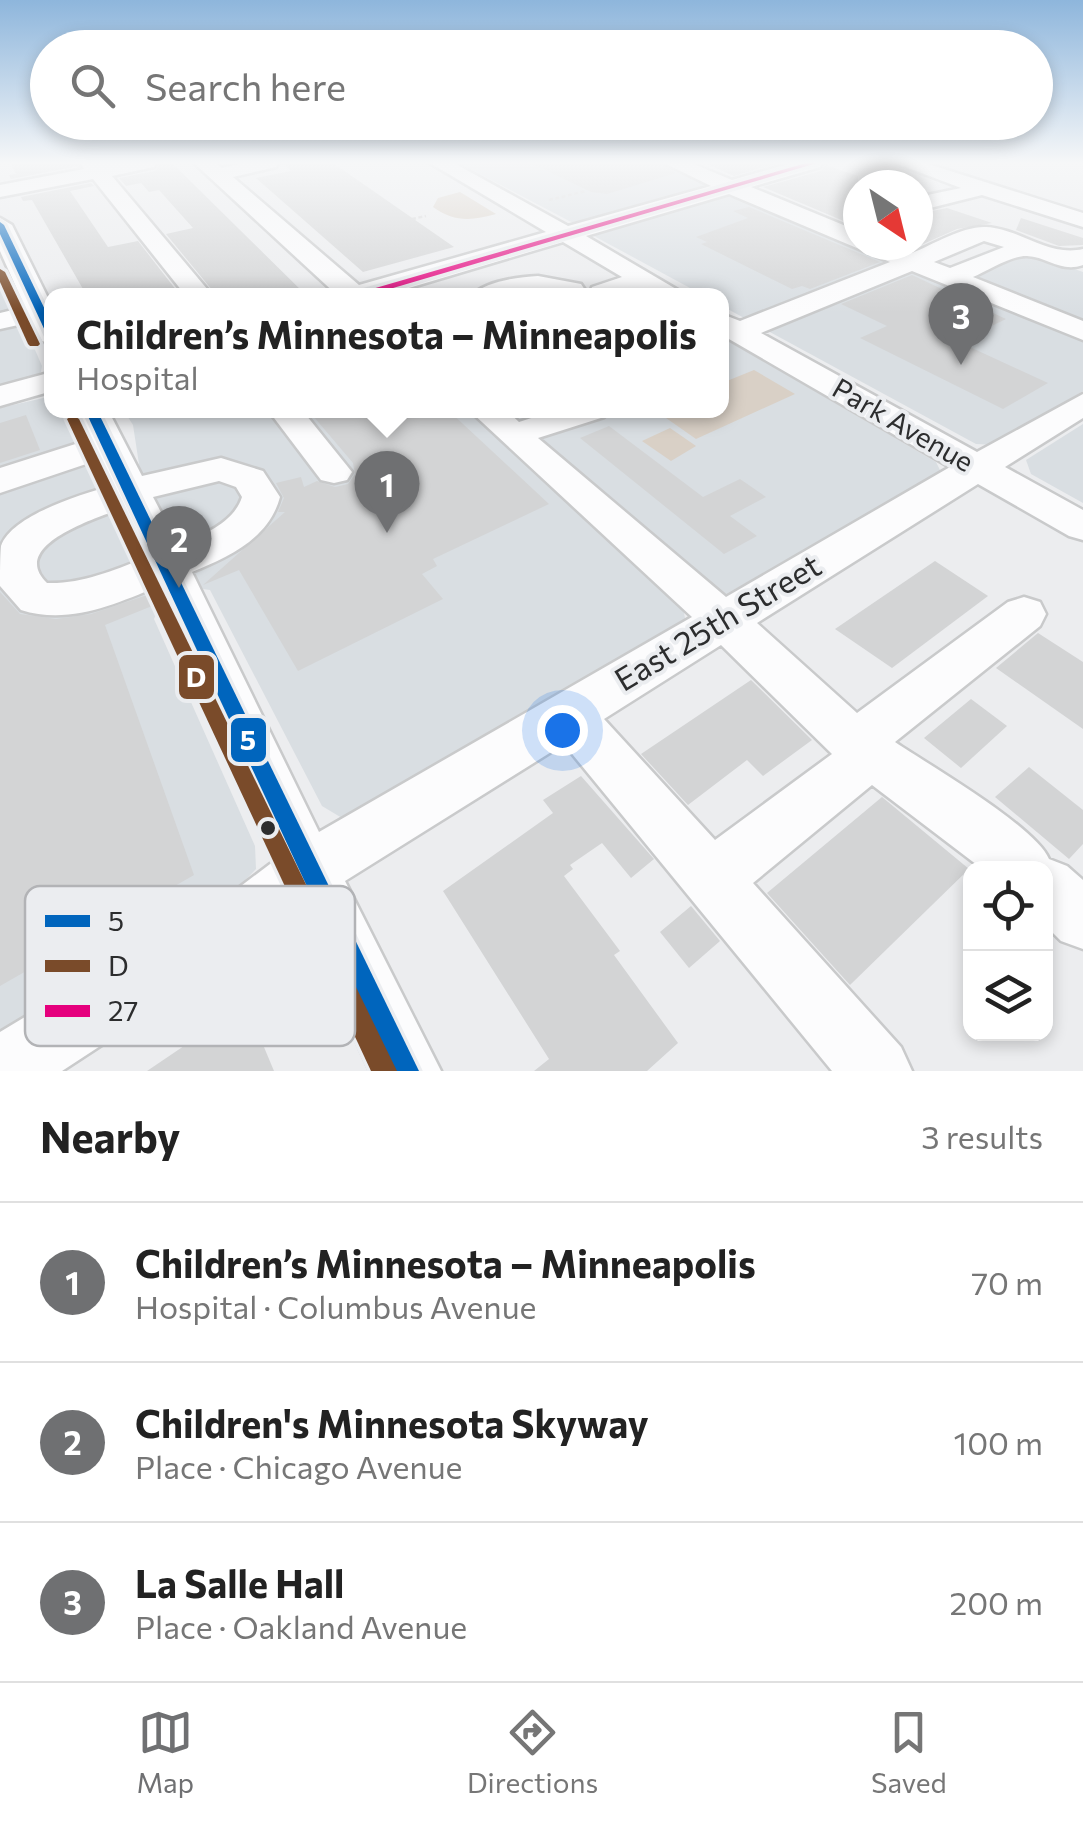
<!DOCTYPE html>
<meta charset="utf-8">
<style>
body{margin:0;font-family:Commissioner,sans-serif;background:#f2f2f2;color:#222}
.controls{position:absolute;right:30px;bottom:30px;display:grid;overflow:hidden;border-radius:20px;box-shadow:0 5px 15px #0003}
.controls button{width:90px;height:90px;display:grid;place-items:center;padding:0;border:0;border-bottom:2px solid #e0e0e0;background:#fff;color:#222;font:50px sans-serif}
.compass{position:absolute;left:843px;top:170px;width:90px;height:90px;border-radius:50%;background:#fff;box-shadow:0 5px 15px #0003;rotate:145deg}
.you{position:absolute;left:562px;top:730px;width:35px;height:35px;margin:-25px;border:8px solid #fff;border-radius:50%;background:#1a73e8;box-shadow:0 0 0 15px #1a73e833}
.badge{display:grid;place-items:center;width:65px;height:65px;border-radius:50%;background:#6f7072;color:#fff;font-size:32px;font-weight:700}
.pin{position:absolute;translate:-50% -82px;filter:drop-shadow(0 2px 5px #0008)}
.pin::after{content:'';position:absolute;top:52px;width:35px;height:30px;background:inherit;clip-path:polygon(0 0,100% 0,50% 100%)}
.popup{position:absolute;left:44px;top:288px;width:685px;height:130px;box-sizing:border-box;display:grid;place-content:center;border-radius:20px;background:#fff;filter:drop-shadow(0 2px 8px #0005);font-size:32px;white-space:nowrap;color:#767676}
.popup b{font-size:38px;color:#222}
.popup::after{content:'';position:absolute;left:50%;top:100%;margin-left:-20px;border:20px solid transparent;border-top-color:#fff}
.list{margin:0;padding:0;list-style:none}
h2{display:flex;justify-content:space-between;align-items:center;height:130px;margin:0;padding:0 40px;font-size:42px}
h2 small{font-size:32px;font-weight:400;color:#767676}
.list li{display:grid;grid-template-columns:65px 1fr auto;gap:30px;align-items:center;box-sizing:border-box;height:160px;padding:0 40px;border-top:2px solid #e0e0e0}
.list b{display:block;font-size:38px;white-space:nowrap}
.list p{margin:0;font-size:32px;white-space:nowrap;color:#767676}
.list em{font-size:32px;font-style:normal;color:#767676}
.icon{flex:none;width:55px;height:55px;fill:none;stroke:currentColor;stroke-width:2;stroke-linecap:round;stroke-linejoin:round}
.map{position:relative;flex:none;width:1083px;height:1071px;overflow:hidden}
.search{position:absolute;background:#fff;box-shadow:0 5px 15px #0003;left:30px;right:30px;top:30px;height:110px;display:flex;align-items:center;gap:25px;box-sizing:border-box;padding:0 35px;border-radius:55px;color:#767676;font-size:38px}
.sheet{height:610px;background:#fff}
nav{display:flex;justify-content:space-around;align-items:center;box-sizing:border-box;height:140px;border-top:2px solid #e0e0e0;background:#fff;font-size:28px;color:#767676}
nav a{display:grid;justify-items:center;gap:5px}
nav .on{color:#6f7072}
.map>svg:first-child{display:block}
.built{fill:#d9dee2}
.green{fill:#d9d0c6}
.building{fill:#d3d4d5}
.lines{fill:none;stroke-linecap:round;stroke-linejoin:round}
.minor-casing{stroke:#c9cacb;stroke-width:5}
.path{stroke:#d5d5d6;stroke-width:2.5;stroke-dasharray:4 2.5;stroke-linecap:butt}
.minor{fill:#fcfcfd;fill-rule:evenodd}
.bus-1-casing{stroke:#ebedf0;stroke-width:7}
.bus-2-casing{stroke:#ebedf0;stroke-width:7}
.bus-3-casing{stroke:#ebedf0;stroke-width:7}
.bus-1{fill:#0065bd;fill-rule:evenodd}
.bus-2{fill:#7a4b2a;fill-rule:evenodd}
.bus-3{fill:#e5007d;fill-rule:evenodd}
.bus-dot{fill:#2c2d2e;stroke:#ebedf0;stroke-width:4}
.labels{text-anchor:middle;stroke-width:8;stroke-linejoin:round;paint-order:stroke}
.street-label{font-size:28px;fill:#2c2d2e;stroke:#ebedf0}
.near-street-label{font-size:32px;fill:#2c2d2e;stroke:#ebedf0}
.key{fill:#ebedf0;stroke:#b2b3b6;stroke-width:2.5}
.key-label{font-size:28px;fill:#2c2d2e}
.line-badge{stroke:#ebedf0;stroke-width:4}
.badge-label{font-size:28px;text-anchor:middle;font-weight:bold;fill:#fff}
</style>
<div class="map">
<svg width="1083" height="1071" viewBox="0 0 1083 1071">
<rect width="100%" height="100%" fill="#ecedef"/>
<g class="built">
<polygon points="459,163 662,163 711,184 575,224"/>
<polygon points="726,195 1083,338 1083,391 996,445 976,444 722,306 722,296 703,295 594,236"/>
<polygon points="1029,253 1083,272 1083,325 970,279"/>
<polygon points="0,269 42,366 41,372 30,378 0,386"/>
<polygon points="722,337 936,462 942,474 726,594 716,591 511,415 521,410 722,410"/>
<polygon points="52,396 52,410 67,411 159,607 154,619 255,846 256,869 230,896 0,1034 0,408"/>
<polygon points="124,411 468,411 683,607 686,624 364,814 342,818 322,806 210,590 203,589 141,477 133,425"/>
<polygon points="1083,424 1083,503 1031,474 1026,460"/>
</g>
<g class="green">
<path d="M460,192L496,214C471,221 454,222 433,207L438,198Z"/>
<polygon points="754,370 795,394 696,439 656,411 722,410 722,383"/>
<polygon points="670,428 696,446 671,461 642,441"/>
</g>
<g class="building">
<polygon points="10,163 76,163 78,166 11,179 9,175 16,174"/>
<polygon points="161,163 172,163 307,296 217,296 166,234 193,228 159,190 149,192 141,183 126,186 119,178 155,171"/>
<polygon points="283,163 333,163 454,247 363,272 256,178 291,171"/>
<polygon points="531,163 661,163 676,173 607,194 591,192"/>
<polygon points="705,163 779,163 734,176"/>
<polygon points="826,165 858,176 858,227 763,187 821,171"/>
<polygon points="91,183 94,186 70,191 108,247 138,241 180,295 87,296 32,200 23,201 21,197"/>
<polygon points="749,207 880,262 810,289 802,286 792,289 701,244 707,242 696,237 748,218 733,211"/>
<polygon points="947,208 992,223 957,229 912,249 902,245 918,245 918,214"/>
<polygon points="1021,218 1083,238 1083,245 1059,246 1016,230"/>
<polygon points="912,275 1006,319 959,342 1048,383 1003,409 860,338 887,326 841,304"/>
<polygon points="308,410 448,410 549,504 433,559 437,566 422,574 443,599 298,671 239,570 203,585 285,512 278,512 284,498 276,483 301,477 304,487 317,481 335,487 348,484 355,474 353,463"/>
<polygon points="26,415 40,450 0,463 0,423"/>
<polygon points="609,426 703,497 740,479 766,497 730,516 757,536 724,554 580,438"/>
<polygon points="935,561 988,596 892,668 835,629"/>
<polygon points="0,592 20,614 56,619 91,614 153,593 157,604 105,625 194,875 0,986"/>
<polygon points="1038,633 1083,662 1083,729 996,668"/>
<polygon points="751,680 812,740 763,776 747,760 688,805 641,754"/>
<polygon points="971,699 1007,726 961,768 924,738"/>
<polygon points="1029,767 1083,810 1083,844 1069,859 995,797"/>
<polygon points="581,776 654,859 631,878 602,843 570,865 573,869 564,876 620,951 614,955 678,1043 647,1071 534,1071 549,1059 443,891 553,813 543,800"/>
<polygon points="882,797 969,869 850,985 767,893"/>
<polygon points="691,906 720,941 689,968 660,932"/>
<polygon points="246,1004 274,1071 147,1071"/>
</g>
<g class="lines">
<defs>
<g id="minor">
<polygon points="80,163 157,163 154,167 112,176 213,296 186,296 93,179 0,197 0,185 84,169"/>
<path d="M194,163H216L222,168L244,163H279L276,167L233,177L359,285L546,232L430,163H454L568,226L711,186L664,163H691L732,180L792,163H823L820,167L751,187L858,231V245H892L912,253C934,244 963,226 986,227C1021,229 1048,257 1083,249V265C1061,273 1048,257 1027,256C1012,255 987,271 973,277L1083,321V340L912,271L761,333L977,452L1083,394V418L1005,467L1083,510V540L1069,536L978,484L757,623L857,713L1008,602L1024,597L1040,602L1046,614L1040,626L895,742C929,765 1035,826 1049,859L1067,866L1083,880V949L1061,941L1046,926V868H981L872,785L753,883L901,1047L912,1071H832L564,744L345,881L441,1071H370L299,916L62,1071H0V1032L237,889L274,861L157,587C113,605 68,625 21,610L0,586C0,574 0,557 1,546C12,515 80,495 110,486L98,460L0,493V468L88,440L75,410H108L142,476L221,458L263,471L280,497C269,539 228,557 192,572L319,832L692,617L469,410H506L519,422L556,410H608L604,417L538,438L726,597L950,467L722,335V314L740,321L890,262L729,194L586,236L688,296H655L641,288L619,296H589L592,287L622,277L563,242L382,296H338ZM984,241L1004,247L950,268L934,262ZM219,481L236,487L242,497C234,523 201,536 178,545L153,497ZM120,509L143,559C111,571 82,584 47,583C8,546 94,519 120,509ZM721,645L832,754L715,840L604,719Z"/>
<polygon points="895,163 925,163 1083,213 1083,227 982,195 918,211 918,197 961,188"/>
<polygon points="0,218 12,225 52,306 52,344 42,341 32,322 0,329 0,313 25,307 0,251"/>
<path d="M538,276L581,284L585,290L582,296L538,292L471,296C486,281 518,277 538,276Z"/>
<polygon points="52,372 52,391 0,406 0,386"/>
<polygon points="268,410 302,410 352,472 347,480 334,483 321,480"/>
</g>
</defs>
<use href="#minor" class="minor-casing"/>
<g class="path">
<polyline points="549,200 586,191"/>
<polyline points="412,219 426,216"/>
</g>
<use href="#minor" class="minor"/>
<defs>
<g id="bus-1">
<polygon points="0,222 4,225 52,324 52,338 47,335 0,234"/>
<polygon points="85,410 97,410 419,1071 393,1071"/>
</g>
<g id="bus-2">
<polygon points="0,269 5,272 40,344 38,346 30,346 28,344 0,282"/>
<polygon points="73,415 79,419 397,1071 371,1071 67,419"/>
</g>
<polygon id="bus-3" points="806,163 817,163 366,296 348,296"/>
</defs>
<use href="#bus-1" class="bus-1-casing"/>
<use href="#bus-2" class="bus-2-casing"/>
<use href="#bus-3" class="bus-3-casing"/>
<use href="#bus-1" class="bus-1"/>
<use href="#bus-2" class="bus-2"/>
<use href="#bus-3" class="bus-3"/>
</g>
<linearGradient id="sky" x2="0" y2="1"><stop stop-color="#8eb6dc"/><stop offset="0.52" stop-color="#f6f7f8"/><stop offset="1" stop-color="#f6f7f8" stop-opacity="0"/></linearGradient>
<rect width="1083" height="313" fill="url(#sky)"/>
<circle class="bus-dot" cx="268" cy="828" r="9"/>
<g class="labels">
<g class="street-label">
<text transform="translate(903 425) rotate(30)" y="10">Park Avenue</text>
</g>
<g class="near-street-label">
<text transform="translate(718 623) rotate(-31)" y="11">East 25th Street</text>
</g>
</g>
<rect x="25" y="886" width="330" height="160" rx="15" class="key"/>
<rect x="45" y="915" width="45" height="12" fill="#0065bd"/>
<rect x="45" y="960" width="45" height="12" fill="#7a4b2a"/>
<rect x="45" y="1005" width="45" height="12" fill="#e5007d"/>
<g class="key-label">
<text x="108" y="931">5</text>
<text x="108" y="976">D</text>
<text x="108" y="1021">27</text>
</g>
<g class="line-badge">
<rect x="177" y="653" width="39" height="48" rx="10" fill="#7a4b2a"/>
<rect x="229" y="716" width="39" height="48" rx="10" fill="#0065bd"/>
</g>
<g class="badge-label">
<text x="196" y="687">D</text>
<text x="248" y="750">5</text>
</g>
</svg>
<div class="controls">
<button><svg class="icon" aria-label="locate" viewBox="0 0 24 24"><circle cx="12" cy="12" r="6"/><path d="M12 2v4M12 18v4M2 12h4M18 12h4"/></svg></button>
<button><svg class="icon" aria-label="layers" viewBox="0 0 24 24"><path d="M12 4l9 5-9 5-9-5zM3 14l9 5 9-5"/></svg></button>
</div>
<svg class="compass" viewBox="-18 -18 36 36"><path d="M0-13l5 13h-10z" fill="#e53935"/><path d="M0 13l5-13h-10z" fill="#767676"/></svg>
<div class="you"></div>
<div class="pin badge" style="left:387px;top:533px">1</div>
<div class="popup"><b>Children’s Minnesota – Minneapolis</b>Hospital</div>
<div class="pin badge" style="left:179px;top:588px">2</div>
<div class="pin badge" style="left:961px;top:365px">3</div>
<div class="search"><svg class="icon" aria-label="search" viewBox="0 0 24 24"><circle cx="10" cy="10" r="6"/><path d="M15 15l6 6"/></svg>Search here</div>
</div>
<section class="sheet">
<h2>Nearby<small>3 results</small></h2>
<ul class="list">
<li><span class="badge">1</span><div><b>Children’s Minnesota – Minneapolis</b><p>Hospital · Columbus Avenue</p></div><em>70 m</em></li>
<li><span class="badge">2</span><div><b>Children's Minnesota Skyway</b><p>Place · Chicago Avenue</p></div><em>100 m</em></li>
<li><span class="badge">3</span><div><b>La Salle Hall</b><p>Place · Oakland Avenue</p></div><em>200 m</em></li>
</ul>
</section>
<nav>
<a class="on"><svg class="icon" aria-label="map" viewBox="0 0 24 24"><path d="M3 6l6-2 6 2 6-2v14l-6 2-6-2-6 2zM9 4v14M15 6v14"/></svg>Map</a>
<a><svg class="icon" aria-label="directions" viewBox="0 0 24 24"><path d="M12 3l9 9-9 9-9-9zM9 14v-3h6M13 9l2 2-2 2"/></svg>Directions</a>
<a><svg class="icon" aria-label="saved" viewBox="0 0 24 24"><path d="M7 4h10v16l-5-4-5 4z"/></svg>Saved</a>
</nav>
